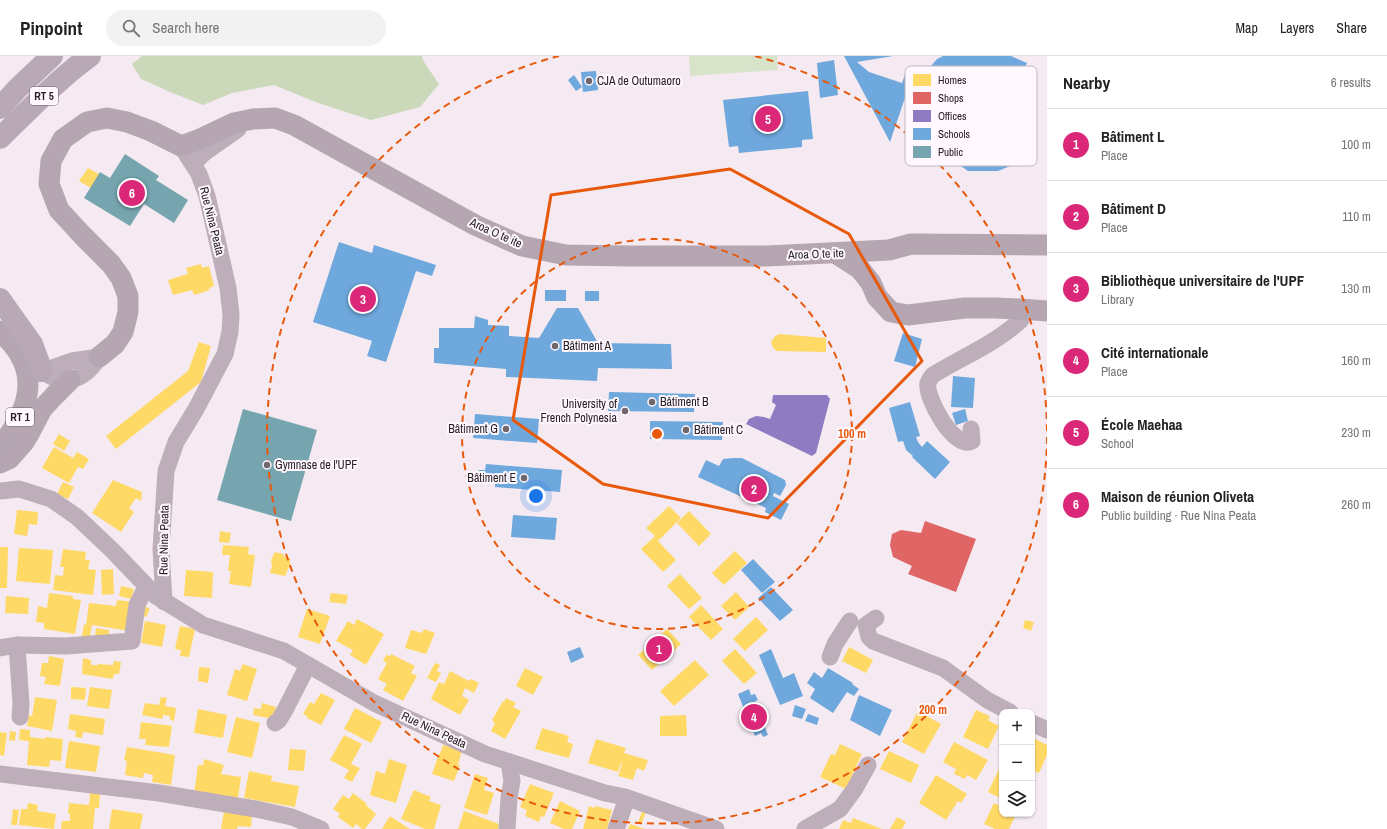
<!DOCTYPE html>
<meta charset="utf-8">
<style>
body{margin:0;font-family:"Archivo Narrow",sans-serif;background:#f2f2f2;color:#222}
.controls{position:absolute;right:12px;bottom:12px;display:grid;overflow:hidden;border-radius:8px;box-shadow:0 1px 3px #0004}
.controls button{width:36px;height:36px;display:grid;place-items:center;padding:0;border:0;border-bottom:1px solid #e0e0e0;background:#fff;color:#222;font:20px sans-serif}
.you{position:absolute;left:536px;top:440px;width:14px;height:14px;margin:-10px;border:3px solid #fff;border-radius:50%;background:#1a73e8;box-shadow:0 0 0 6px #1a73e833}
.badge{display:grid;place-items:center;width:26px;height:26px;border-radius:50%;background:#db2777;color:#fff;font-size:13px;font-weight:700}
.pin{position:absolute;translate:-50% -50%;border:2px solid #fff;box-shadow:0 1px 4px #0006}
.list{margin:0;padding:0;list-style:none}
h2{display:flex;justify-content:space-between;align-items:center;height:52px;margin:0;padding:0 16px;font-size:17px}
h2 small{font-size:13px;font-weight:400;color:#767676}
.list li{display:grid;grid-template-columns:26px 1fr auto;gap:12px;align-items:center;box-sizing:border-box;height:72px;padding:0 16px;border-top:1px solid #e0e0e0}
.list b{display:block;font-size:15px;white-space:nowrap}
.list p{margin:0;font-size:13px;white-space:nowrap;color:#767676}
.list em{font-size:13px;font-style:normal;color:#767676}
.icon{flex:none;width:22px;height:22px;fill:none;stroke:currentColor;stroke-width:2;stroke-linecap:round;stroke-linejoin:round}
.map{position:relative;flex:none;width:1047px;height:773px;overflow:hidden}
header{display:flex;align-items:center;gap:24px;box-sizing:border-box;height:56px;padding:0 20px;background:#fff;border-bottom:1px solid #e0e0e0}
header strong{font-size:19px}
nav{display:flex;gap:22px;margin-inline-start:auto;font-size:14px}
.search{width:280px;height:36px;background:#f2f2f2;display:flex;align-items:center;gap:10px;box-sizing:border-box;padding:0 14px;border-radius:22px;color:#767676;font-size:15px}
main{display:flex}
aside{flex:1;background:#fff}
.map>svg:first-child{display:block}
.green{fill:#d8e4ca}
.forest{fill:#cbd8b9}
.homes{fill:#ffd966}
.shops{fill:#e06666}
.offices{fill:#8e7cc3}
.schools{fill:#6fa8dc}
.public{fill:#76a5af}
.lines{fill:none;stroke-linecap:round;stroke-linejoin:round}
.minor{stroke:#bdaeba;stroke-width:17}
.major{stroke:#b5a6b2;stroke-width:21}
.highway{stroke:#b9a9b6;stroke-width:22}
.marked{fill:none;stroke:#e8590c;stroke-width:3;stroke-linejoin:round}
.ring{fill:none;stroke:#e8590c;stroke-width:2;stroke-dasharray:7 5}
.poi-dot{fill:#6f676d;stroke:#fff8fe;stroke-width:1.5}
.labels{text-anchor:middle;stroke-width:4;stroke-linejoin:round;paint-order:stroke}
.shield{fill:#fff8fe;stroke:#686166;stroke-width:1}
.shield-label{font-size:11px;font-weight:bold;fill:#272025}
.poi-label{font-size:12px;fill:#272025;stroke:#fff8fe;text-anchor:start}
.street-label{font-size:12px;fill:#272025;stroke:#fff8fe}
.key{fill:#fff8fe;stroke:#beb7bd;stroke-width:1}
.key-label{font-size:11px;fill:#272025}
.centre{fill:#e8590c;stroke:#fff8fe;stroke-width:2}
.ring-label{font-size:12px;text-anchor:middle;font-weight:bold;fill:#e8590c;stroke:#fff8fe;stroke-width:4;stroke-linejoin:round;paint-order:stroke}
</style>
<header>
<strong>Pinpoint</strong>
<div class="search"><svg class="icon" aria-label="search" viewBox="0 0 24 24"><circle cx="10" cy="10" r="6"/><path d="M15 15l6 6"/></svg>Search here</div>
<nav><a>Map</a><a>Layers</a><a>Share</a></nav>
</header>
<main>
<div class="map">
<svg width="1047" height="773" viewBox="0 0 1047 773">
<rect width="100%" height="100%" fill="#f5eaf2"/>
<polygon class="green" points="689,0 777,0 778,14 690,20"/>
<polygon class="forest" points="142,0 422,0 424,6 439,28 420,51 371,64 318,47 274,29 232,37 203,49 170,36 141,23 132,8"/>
<g class="homes">
<polygon points="88,112 99,118 91,132 79,125"/>
<polygon points="201,208 202,212 209,210 214,230 209,232 210,234 194,239 192,234 173,239 168,224 188,218 186,212"/>
<polygon points="780,278 826,282 826,296 777,295 773,292 771,286 775,280"/>
<polygon points="199,286 211,290 201,326 116,393 106,380 188,315"/>
<polygon points="59,378 70,385 64,395 53,388"/>
<polygon points="54,391 73,402 77,396 89,403 83,413 78,411 69,427 42,412"/>
<polygon points="113,424 142,436 141,445 136,442 129,452 134,456 121,476 92,457"/>
<polygon points="63,426 74,431 68,443 57,438"/>
<polygon points="669,450 681,462 658,485 676,504 663,516 641,493 655,480 646,472"/>
<polygon points="17,454 38,456 37,469 29,468 27,480 14,478"/>
<polygon points="689,455 711,478 699,490 677,467"/>
<polygon points="220,475 231,477 229,487 219,486"/>
<polygon points="223,489 249,491 248,498 255,499 251,531 229,528 231,515 228,515 230,499 222,499"/>
<polygon points="0,491 8,491 7,532 0,532"/>
<polygon points="19,492 53,494 50,528 16,525"/>
<polygon points="63,493 86,496 85,504 90,504 88,513 96,514 93,539 53,534 55,519 63,520 64,511 60,511"/>
<polygon points="735,495 747,507 724,529 712,517"/>
<polygon points="275,496 284,498 283,500 290,502 290,509 285,520 270,517 272,510 271,504"/>
<polygon points="113,513 114,538 102,539 101,514"/>
<polygon points="186,514 213,516 212,542 184,540"/>
<polygon points="680,518 702,542 689,553 667,530"/>
<polygon points="121,530 134,533 131,543 119,540"/>
<polygon points="736,536 749,551 735,564 721,550"/>
<polygon points="49,537 73,540 73,543 81,544 75,578 44,573 44,567 36,566 38,550 47,552"/>
<polygon points="331,537 348,539 346,548 329,546"/>
<polygon points="6,540 29,542 28,558 5,557"/>
<polygon points="117,544 134,546 130,575 92,569 89,586 81,585 84,568 86,569 89,547 116,550"/>
<polygon points="141,548 150,553 146,561 137,556"/>
<polygon points="701,549 723,573 711,584 689,561"/>
<polygon points="307,553 330,560 320,588 298,581"/>
<polygon points="756,561 768,574 745,595 733,583"/>
<polygon points="357,563 384,578 366,609 350,599 353,594 336,585 348,565 354,569"/>
<polygon points="1025,564 1034,566 1031,575 1023,572"/>
<polygon points="145,565 166,569 162,591 141,587"/>
<polygon points="180,570 195,573 189,601 180,600 181,594 175,593"/>
<polygon points="96,572 109,574 109,581 95,580"/>
<polygon points="424,573 435,577 426,598 405,592 411,574 422,577"/>
<polygon points="667,573 681,588 652,614 638,599"/>
<polygon points="849,591 873,604 866,617 842,605"/>
<polygon points="735,593 757,617 744,628 722,605"/>
<polygon points="391,598 415,610 411,617 417,620 403,645 383,634 387,628 378,623 387,607 383,605 386,599 390,600"/>
<polygon points="49,600 64,603 60,630 44,628 46,621 40,620 42,607 48,607"/>
<polygon points="83,602 91,604 91,609 98,609 98,608 113,609 114,605 121,606 119,618 114,618 113,623 82,618"/>
<polygon points="695,604 709,619 674,650 660,635"/>
<polygon points="435,607 440,609 437,615 441,617 436,626 427,622"/>
<polygon points="243,608 257,613 247,645 227,639 235,613 240,615"/>
<polygon points="199,611 210,612 208,627 198,625"/>
<polygon points="525,612 543,621 533,639 516,630"/>
<polygon points="450,615 469,625 471,623 479,627 474,637 465,632 462,640 469,644 460,659 431,643 439,626 444,628"/>
<polygon points="71,631 86,632 85,644 71,643"/>
<polygon points="90,631 112,634 109,653 87,650"/>
<polygon points="321,637 335,644 321,669 307,662 307,660 303,658 310,646 314,648"/>
<polygon points="35,641 57,644 52,675 27,670 29,659 32,660"/>
<polygon points="161,641 167,642 165,650 176,652 174,665 170,664 170,660 163,659 163,663 142,659 145,647 159,649"/>
<polygon points="506,642 516,647 513,651 521,655 505,683 491,675 495,667 492,664 503,645 504,646"/>
<polygon points="262,647 276,651 273,663 253,659 254,652 261,653"/>
<polygon points="355,652 382,666 371,687 344,673"/>
<polygon points="198,653 227,659 223,682 194,677"/>
<polygon points="976,654 990,660 988,664 999,670 988,693 963,681"/>
<polygon points="918,655 941,668 924,698 902,686"/>
<polygon points="70,658 105,663 103,679 83,676 82,682 75,681 76,675 68,673"/>
<polygon points="686,659 687,680 660,680 660,660"/>
<polygon points="236,661 260,667 252,702 227,696"/>
<polygon points="141,666 172,670 169,691 145,689 146,683 139,683"/>
<polygon points="542,672 569,680 567,686 573,688 569,702 535,693"/>
<polygon points="20,673 30,674 30,681 45,683 45,681 63,683 61,705 50,704 49,711 27,709 29,685 19,684"/>
<polygon points="10,675 16,676 15,685 9,684"/>
<polygon points="0,676 7,677 4,700 0,699"/>
<polygon points="344,679 362,688 351,708 360,712 352,726 344,722 349,714 330,704"/>
<polygon points="1033,682 1047,689 1047,699 1039,717 1032,714"/>
<polygon points="596,683 626,692 624,697 648,704 644,715 637,712 633,724 618,720 622,708 621,707 618,716 588,707"/>
<polygon points="69,685 100,690 96,716 65,712"/>
<polygon points="954,686 988,704 976,724 967,719 965,723 954,718 956,713 943,706"/>
<polygon points="840,688 862,698 846,733 820,721 831,698 835,699"/>
<polygon points="443,689 462,694 458,709 460,709 454,725 432,718 439,698 440,698"/>
<polygon points="127,691 175,699 171,729 152,726 153,719 144,717 143,722 125,719 127,705 124,704"/>
<polygon points="290,693 306,694 304,715 288,714"/>
<polygon points="889,695 919,709 911,727 880,713"/>
<polygon points="204,703 224,709 221,718 241,721 238,742 214,738 194,738 198,709 203,709"/>
<polygon points="389,703 407,709 396,747 370,739 376,715 385,718"/>
<polygon points="1002,707 1002,743 988,736"/>
<polygon points="249,715 272,720 271,725 299,730 295,751 244,742"/>
<polygon points="475,718 488,722 484,734 494,737 487,759 464,752"/>
<polygon points="936,719 967,738 961,747 958,745 946,764 919,747"/>
<polygon points="530,728 554,737 544,761 541,760 539,766 525,760 527,754 520,751"/>
<polygon points="414,734 431,741 429,745 441,749 434,773 425,773 401,763"/>
<polygon points="90,737 100,738 99,752 95,752 93,773 61,773 62,765 70,765 70,758 68,758 69,747 89,749"/>
<polygon points="353,737 367,748 366,749 376,758 365,773 362,773 356,768 353,772 338,761 340,758 333,753 343,739 349,743"/>
<polygon points="560,745 580,755 572,773 564,773 550,767"/>
<polygon points="28,747 38,749 37,755 56,758 54,773 19,769 21,753 27,753"/>
<polygon points="994,747 1002,751 1002,758 1016,758 1009,773 995,773 984,768"/>
<polygon points="637,748 647,752 642,767 638,766 642,756 635,753"/>
<polygon points="589,750 595,752 595,750 612,754 607,773 583,773"/>
<polygon points="13,753 19,754 17,769 11,769"/>
<polygon points="112,753 143,758 140,773 109,773"/>
<polygon points="224,755 252,760 251,771 238,770 237,773 221,773"/>
<polygon points="464,755 499,768 498,773 458,773"/>
<polygon points="390,760 391,761 410,773 382,773"/>
<polygon points="897,761 906,766 902,773 890,773"/>
<polygon points="853,762 882,773 839,773 843,764 851,767"/>
<polygon points="630,768 645,773 628,773"/>
</g>
<polygon class="shops" points="925,465 976,483 956,536 908,518 912,510 893,501 890,489 892,478 901,474 921,477"/>
<polygon class="offices" points="773,339 827,339 830,343 816,397 812,400 746,368 749,363 756,360 764,361 770,363 776,349 772,346"/>
<g class="schools">
<polygon points="844,0 893,0 857,6 869,16 902,27 906,16 911,12 925,17 937,3 943,0 1011,0 1027,7 1017,28 991,13 971,14 952,21 943,40 945,56 949,71 966,85 983,86 1010,78 1030,97 1020,106 998,115 968,115 938,94 930,99 919,80 925,78 918,56 922,30 924,25 911,19 909,30 890,86"/>
<polygon points="834,4 838,39 820,42 817,7"/>
<polygon points="596,15 598,34 583,36 581,16"/>
<polygon points="574,19 582,31 576,35 568,24"/>
<polygon points="808,35 813,83 802,84 802,91 739,97 738,90 729,91 723,44"/>
<polygon points="339,186 372,197 374,189 436,209 432,220 416,215 386,306 367,300 372,285 313,266"/>
<rect x="545" y="234" width="21" height="11"/>
<rect x="585" y="235" width="14" height="10"/>
<polygon points="557,252 578,252 598,287 671,288 672,313 598,312 597,325 506,321 506,313 434,307 434,292 439,292 439,272 474,272 475,260 488,264 488,269 509,270 509,280 539,282"/>
<polygon points="903,277 922,283 915,311 894,305"/>
<polygon points="953,320 975,322 973,352 951,351"/>
<polygon points="609,336 695,338 694,356 608,355"/>
<polygon points="910,346 920,380 916,381 918,386 922,391 927,385 950,406 935,423 912,401 913,400 906,394 903,385 898,386 889,352"/>
<polygon points="965,353 968,365 956,369 952,357"/>
<polygon points="475,358 539,363 537,387 473,382"/>
<polygon points="650,365 723,366 722,384 650,383"/>
<polygon points="733,402 742,402 785,424 786,429 780,440 774,437 773,440 789,448 781,464 765,456 766,452 698,421 706,404 719,410 723,403"/>
<polygon points="486,408 562,414 560,436 495,431 495,423 478,421 479,414 485,414"/>
<polygon points="513,459 557,462 555,484 511,481"/>
<polygon points="753,503 775,526 762,537 741,514"/>
<polygon points="771,531 793,554 780,565 758,542"/>
<polygon points="580,591 584,601 571,607 567,596"/>
<polygon points="771,593 783,622 794,617 803,640 780,649 759,599"/>
<polygon points="828,612 853,627 852,628 859,633 854,640 847,636 833,657 810,642 815,633 807,627 814,616 822,622"/>
<polygon points="749,633 751,639 755,638 758,644 755,645 768,679 763,681 761,677 755,680 738,638"/>
<polygon points="859,639 892,654 880,680 850,664"/>
<polygon points="795,649 806,653 802,663 792,660"/>
<polygon points="808,658 819,662 817,669 805,665"/>
</g>
<g class="public">
<polygon points="125,98 159,120 156,124 188,144 174,167 144,148 130,170 84,142 100,116 110,122"/>
<polygon points="243,353 317,374 291,465 217,444"/>
</g>
<g class="lines">
<g class="minor">
<polyline points="193,108 204,97 238,73"/>
<path d="M34,307C57,331 81,330 99,301"/>
<polyline points="38,317 72,305 99,301"/>
<path d="M971,373L972,385C955,395 925,342 928,327C929,324 931,321 933,319C964,300 993,289 1021,264V253"/>
<polyline points="0,435 19,433 51,443 77,461 112,494 156,540 203,569 284,595 374,647 485,698 605,737 625,741 716,773"/>
<polyline points="164,546 161,493 166,415 176,386 196,353 225,298 230,276 231,259 228,232 207,140 199,118 181,90"/>
<polyline points="876,562 866,569 869,581 873,585 943,612 987,644 1010,656"/>
<polyline points="17,589 21,648 20,661"/>
<polyline points="0,592 17,589 66,590 132,585 137,549 146,531"/>
<polyline points="830,601 835,588 850,565"/>
<polyline points="275,667 279,664 285,654 308,609"/>
<polyline points="1032,667 1047,674"/>
<polyline points="0,718 159,737 256,753 292,761 321,773"/>
<polyline points="507,773 509,742 512,725 509,706"/>
<polyline points="616,773 627,742"/>
<polyline points="805,773 840,753 854,734 868,709"/>
</g>
<g class="major">
<polyline points="835,197 860,213 871,227 877,241 891,256 908,259 965,252 995,252 1021,253 1047,255"/>
<path d="M0,275C9,284 18,293 23,305C37,336 19,367 0,391"/>
<polyline points="99,301 115,288 123,276 128,256 128,240 121,222 111,208 83,180 59,154 49,128 51,105 63,83 87,66 107,62 127,66 151,75 181,90 200,83 234,67 253,63 275,62 294,69 475,169 522,190 566,199 629,200 767,200 889,194 911,188 1047,189"/>
<polyline points="0,407 9,403 24,386 30,376 42,353 54,340 70,324"/>
</g>
<g class="highway">
<polyline points="0,52 17,33 52,0"/>
<path d="M0,82C29,54 57,24 90,0"/>
<polyline points="0,243 32,288 42,315"/>
</g>
</g>
<path class="marked" d="M730,113L849,178L922,305L768,462L603,428L513,364L551,139Z"/>
<g class="ring">
<circle cx="657" cy="378" r="195"/>
<path d="M1047 381A390 390 0 1 1 559 0M755 0A390 390 0 0 1 1047 375"/>
</g>
<g class="poi-dot">
<circle cx="589" cy="25" r="4"/>
<circle cx="555" cy="290" r="4"/>
<circle cx="652" cy="346" r="4"/>
<circle cx="625" cy="355" r="4"/>
<circle cx="506" cy="373" r="4"/>
<circle cx="686" cy="374" r="4"/>
<circle cx="267" cy="409" r="4"/>
<circle cx="524" cy="422" r="4"/>
</g>
<g class="labels">
<g class="shield">
<rect x="30" y="31" width="28" height="18" rx="3"/>
<rect x="6" y="352" width="28" height="18" rx="3"/>
</g>
<g class="shield-label">
<text x="44" y="44">RT 5</text>
<text x="20" y="365">RT 1</text>
</g>
<g class="poi-label">
<text x="597" y="29">CJA de Outumaoro</text>
<text x="563" y="294">Bâtiment A</text>
<text x="660" y="350">Bâtiment B</text>
<text x="617" y="352" text-anchor="end">University of<tspan x="617" dy="14">French Polynesia</tspan></text>
<text x="498" y="377" text-anchor="end">Bâtiment G</text>
<text x="694" y="378">Bâtiment C</text>
<text x="275" y="413">Gymnase de l'UPF</text>
<text x="516" y="426" text-anchor="end">Bâtiment E</text>
</g>
<g class="street-label">
<text transform="translate(212 165) rotate(76)" y="4">Rue Nina Peata</text>
<text transform="translate(496 177) rotate(24)" y="4">Aroa O te ite</text>
<text transform="translate(816 198) rotate(-2)" y="4">Aroa O te ite</text>
<text transform="translate(164 484) rotate(-89)" y="4">Rue Nina Peata</text>
<text transform="translate(434 674) rotate(25)" y="4">Rue Nina Peata</text>
</g>
</g>
<rect x="905" y="10" width="132" height="100" rx="6" class="key"/>
<rect x="913" y="18" width="18" height="12" fill="#ffd966"/>
<rect x="913" y="36" width="18" height="12" fill="#e06666"/>
<rect x="913" y="54" width="18" height="12" fill="#8e7cc3"/>
<rect x="913" y="72" width="18" height="12" fill="#6fa8dc"/>
<rect x="913" y="90" width="18" height="12" fill="#76a5af"/>
<g class="key-label">
<text x="938" y="28">Homes</text>
<text x="938" y="46">Shops</text>
<text x="938" y="64">Offices</text>
<text x="938" y="82">Schools</text>
<text x="938" y="100">Public</text>
</g>
<circle cx="657" cy="378" r="6" class="centre"/>
<g class="ring-label">
<text x="852" y="382">100 m</text>
<text x="933" y="658">200 m</text>
</g>
</svg>
<div class="controls">
<button>+</button>
<button>−</button>
<button><svg class="icon" aria-label="layers" viewBox="0 0 24 24"><path d="M12 4l9 5-9 5-9-5zM3 14l9 5 9-5"/></svg></button>
</div>
<div class="you"></div>
<div class="pin badge" style="left:659px;top:593px">1</div>
<div class="pin badge" style="left:754px;top:433px">2</div>
<div class="pin badge" style="left:363px;top:243px">3</div>
<div class="pin badge" style="left:754px;top:661px">4</div>
<div class="pin badge" style="left:768px;top:63px">5</div>
<div class="pin badge" style="left:132px;top:137px">6</div>
</div>
<aside>
<h2>Nearby<small>6 results</small></h2>
<ul class="list">
<li><span class="badge">1</span><div><b>Bâtiment L</b><p>Place</p></div><em>100 m</em></li>
<li><span class="badge">2</span><div><b>Bâtiment D</b><p>Place</p></div><em>110 m</em></li>
<li><span class="badge">3</span><div><b>Bibliothèque universitaire de l'UPF</b><p>Library</p></div><em>130 m</em></li>
<li><span class="badge">4</span><div><b>Cité internationale</b><p>Place</p></div><em>160 m</em></li>
<li><span class="badge">5</span><div><b>École Maehaa</b><p>School</p></div><em>230 m</em></li>
<li><span class="badge">6</span><div><b>Maison de réunion Oliveta</b><p>Public building · Rue Nina Peata</p></div><em>260 m</em></li>
</ul>
</aside>
</main>
